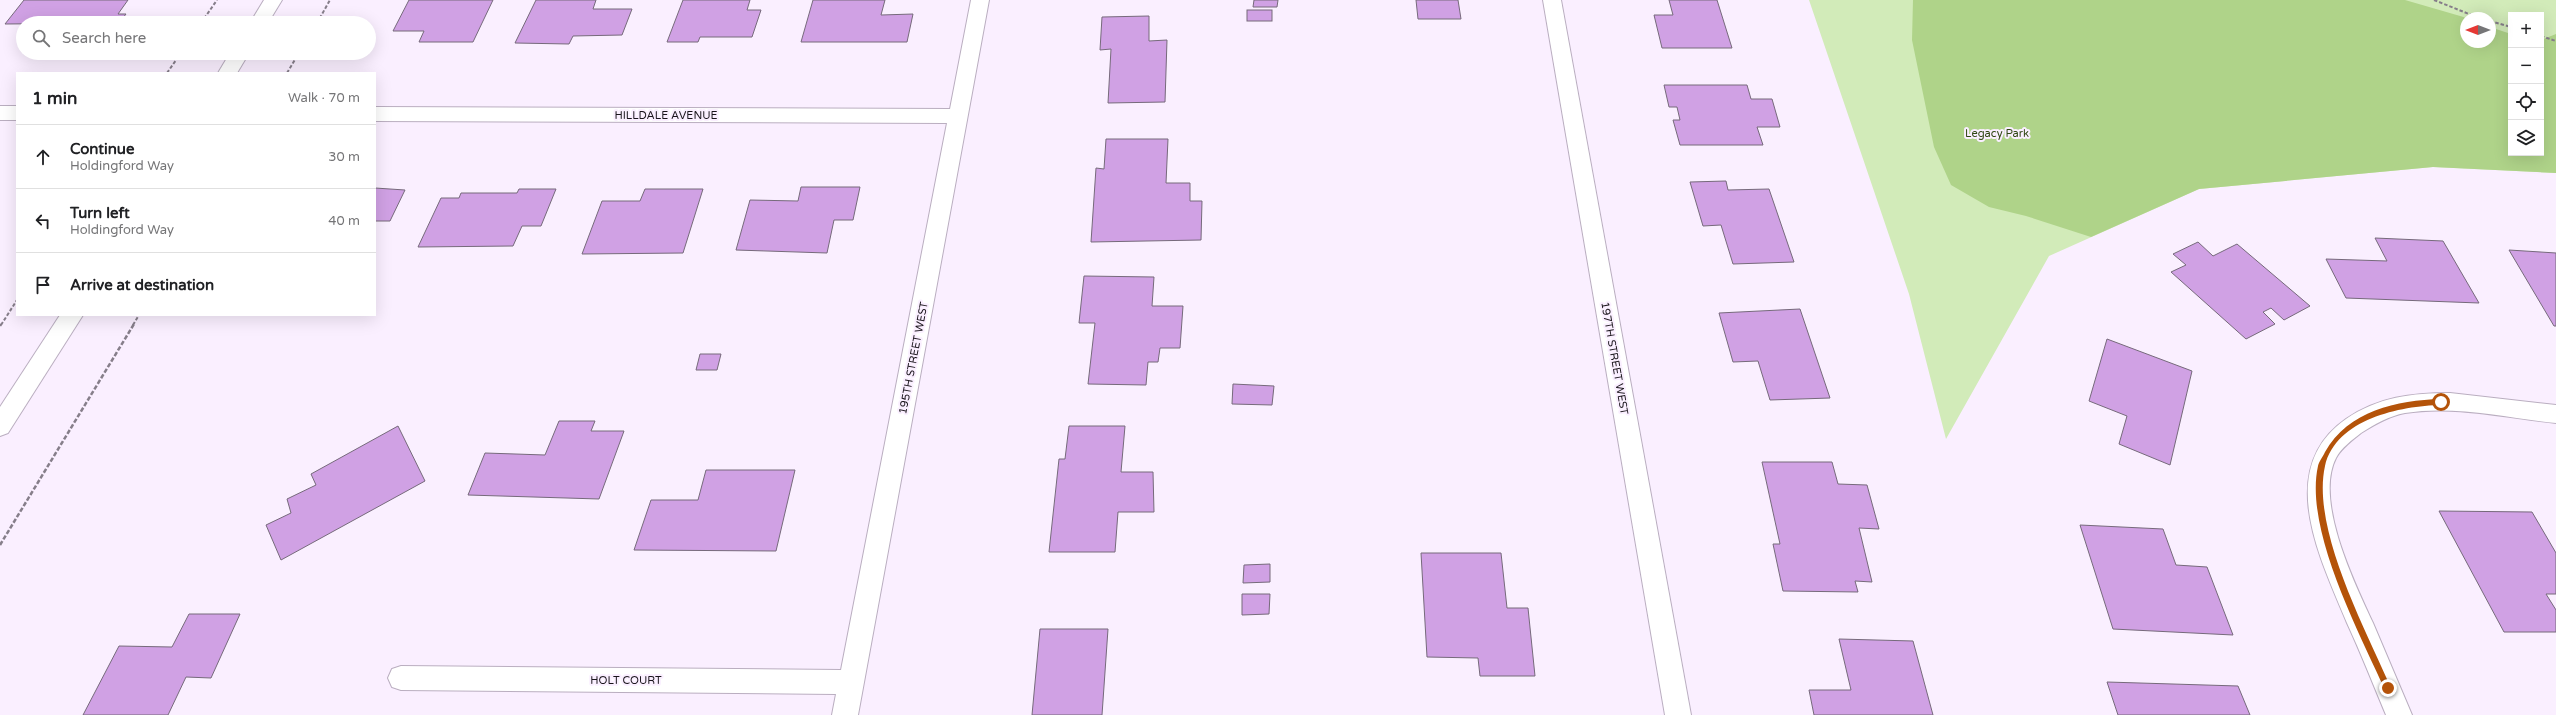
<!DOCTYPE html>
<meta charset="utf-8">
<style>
body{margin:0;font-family:"Varela Round",sans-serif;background:#f6f6f6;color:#202124}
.controls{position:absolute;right:12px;top:12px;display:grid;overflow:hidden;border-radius:0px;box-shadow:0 4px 16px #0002}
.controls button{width:36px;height:36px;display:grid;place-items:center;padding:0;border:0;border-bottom:1px solid #e0e0e0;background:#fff;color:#202124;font:20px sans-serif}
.compass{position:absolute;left:2460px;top:12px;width:36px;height:36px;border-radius:50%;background:#fff;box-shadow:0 4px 16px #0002;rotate:270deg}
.stop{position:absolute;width:12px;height:12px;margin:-9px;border:3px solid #b45309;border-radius:50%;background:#fff}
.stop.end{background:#b45309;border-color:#fff;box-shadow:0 1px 4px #0008}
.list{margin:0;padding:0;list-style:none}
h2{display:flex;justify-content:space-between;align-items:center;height:52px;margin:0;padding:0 16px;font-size:17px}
h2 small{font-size:13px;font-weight:400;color:#757577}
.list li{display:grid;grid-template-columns:26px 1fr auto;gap:12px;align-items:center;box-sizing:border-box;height:64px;padding:0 16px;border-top:1px solid #e0e0e0}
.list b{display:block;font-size:15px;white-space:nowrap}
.list p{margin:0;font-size:13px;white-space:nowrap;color:#757577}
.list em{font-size:13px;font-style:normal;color:#757577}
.icon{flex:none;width:22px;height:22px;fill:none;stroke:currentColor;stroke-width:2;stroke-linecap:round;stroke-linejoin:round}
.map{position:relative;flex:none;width:2556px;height:715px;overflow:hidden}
.search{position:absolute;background:#fff;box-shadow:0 4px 16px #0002;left:16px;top:16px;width:360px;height:44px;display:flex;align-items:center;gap:10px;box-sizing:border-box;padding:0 14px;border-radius:22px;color:#757577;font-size:15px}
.panel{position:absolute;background:#fff;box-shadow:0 4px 16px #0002;left:16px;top:72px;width:360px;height:244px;border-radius:0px}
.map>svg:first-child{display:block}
.green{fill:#d2ebb9;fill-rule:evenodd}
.forest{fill:#afd389}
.building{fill:#d0a1e4;stroke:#766a7b}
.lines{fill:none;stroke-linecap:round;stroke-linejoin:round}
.minor-casing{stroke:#baaec0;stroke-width:2}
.path-far1{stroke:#867e8a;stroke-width:2;stroke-dasharray:3.5 2;stroke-linecap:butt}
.path{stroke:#867e8a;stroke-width:2.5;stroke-dasharray:4.5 2;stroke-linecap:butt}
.minor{fill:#fff;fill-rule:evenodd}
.route{fill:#b45309}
.labels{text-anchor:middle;stroke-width:4;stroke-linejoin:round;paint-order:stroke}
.street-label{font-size:11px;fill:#19141b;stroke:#faefff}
.park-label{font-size:11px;fill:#304713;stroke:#faefff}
</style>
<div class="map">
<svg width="2556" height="715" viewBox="0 0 2556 715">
<rect width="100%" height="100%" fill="#faefff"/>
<path class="green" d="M1809,0H2556V173L2433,167L2199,189L2049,256L1946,439L1909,294ZM2511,15H2541V153H2511ZM2466,18H2490V42H2466Z"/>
<polygon class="forest" points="1913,0 2405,0 2467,18 2466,42 2490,42 2490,27 2511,34 2511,153 2541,153 2541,40 2556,34 2556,173 2433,167 2199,189 2091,237 2026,216 1989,207 1951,185 1934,147 1912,40"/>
<g class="building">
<polygon points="24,0 128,0 118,14 126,14 119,23 5,24"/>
<polygon points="409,0 493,0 473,42 419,42 424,31 393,31"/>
<polygon points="536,0 596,0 593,9 632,9 622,35 573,36 569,44 515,43"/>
<polygon points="683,0 750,0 747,10 761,10 752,37 700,37 698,42 667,42"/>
<polygon points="813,0 885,0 881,15 913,14 907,42 801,42"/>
<polygon points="1254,0 1278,0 1277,7 1253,7"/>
<polygon points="1416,0 1458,0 1461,19 1418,19"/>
<polygon points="1669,0 1717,0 1732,48 1662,48 1654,15 1673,15"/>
<rect x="1247" y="10" width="25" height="11"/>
<polygon points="1149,16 1149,41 1167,40 1165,102 1108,103 1111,49 1100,50 1102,17"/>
<polygon points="1664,85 1747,85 1751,99 1772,99 1780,127 1757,127 1763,145 1680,145 1673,120 1680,120 1677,107 1669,107"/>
<polygon points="1106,139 1168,139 1166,183 1190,183 1190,201 1202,201 1201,240 1091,242 1096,168 1104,169"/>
<polygon points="1726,181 1728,190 1769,189 1794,262 1733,264 1721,225 1703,226 1690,182"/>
<polygon points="801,187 860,187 853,220 834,220 827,253 736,250 750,200 798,201"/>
<polygon points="375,188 405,190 390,221 375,221"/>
<polygon points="519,189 556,189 541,226 522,226 513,246 418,247 441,198 459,198 461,193 517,193"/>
<polygon points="645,189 703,189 683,253 582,254 602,201 640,201"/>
<polygon points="2375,238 2443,241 2479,303 2346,298 2326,259 2387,261"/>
<polygon points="2198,242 2213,256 2237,244 2310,306 2284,320 2271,308 2263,312 2275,324 2246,339 2171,272 2186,265 2173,254"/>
<polygon points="2509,250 2556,253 2556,326 2554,326"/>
<polygon points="1084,276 1154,277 1152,306 1183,306 1180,348 1160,348 1158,362 1148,362 1146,385 1088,384 1095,323 1079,323"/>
<polygon points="1800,309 1830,398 1770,400 1758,361 1733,362 1719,313"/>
<polygon points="2107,339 2192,371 2170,465 2119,444 2127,416 2089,401"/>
<polygon points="700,354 721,354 717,370 696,370"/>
<polygon points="1233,384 1274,386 1272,405 1232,404"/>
<polygon points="559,421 595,421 591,431 624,431 599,499 468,495 485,453 545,455"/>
<polygon points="398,426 425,481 281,560 266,525 291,513 287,499 316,485 311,474"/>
<polygon points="1069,426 1125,426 1121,472 1153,472 1154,512 1118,512 1115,552 1049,552 1059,459 1065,459"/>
<polygon points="1762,462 1832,462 1838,484 1867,485 1879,529 1859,528 1872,582 1855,581 1858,592 1783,591 1773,544 1780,544"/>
<polygon points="706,470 795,470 776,551 634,550 651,500 698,500"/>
<polygon points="2439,511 2532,512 2556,553 2556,594 2546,594 2556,610 2556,632 2504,632"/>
<polygon points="2080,525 2163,529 2176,565 2207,567 2233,635 2113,629"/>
<polygon points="1421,553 1501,553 1507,608 1528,608 1535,676 1480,676 1478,658 1427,657"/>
<polygon points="1270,564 1270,582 1243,583 1244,565"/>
<polygon points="1242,594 1270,594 1269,614 1242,615"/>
<polygon points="189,614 240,614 211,678 186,677 168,715 83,715 119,646 172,647"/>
<polygon points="1040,629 1108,629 1102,715 1032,715"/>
<polygon points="1839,639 1913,641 1933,715 1814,715 1809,690 1851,690"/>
<polygon points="2107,682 2238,686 2250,715 2118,715"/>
</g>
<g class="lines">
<defs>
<g id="minor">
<polygon points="264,0 282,0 268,23 250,23"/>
<polygon points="971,0 989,0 858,715 832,715 836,694 401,690 392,687 388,678 392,669 401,666 841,670 947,123 375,121 375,107 950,109"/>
<polygon points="1543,0 1561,0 1691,715 1665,715"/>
<polygon points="230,53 249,53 237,73 218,73"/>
<rect x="0" y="106" width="17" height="14"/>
<polygon points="60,315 83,315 8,433 0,436 0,407"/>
<path d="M2450,393L2556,405V423C2507,418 2455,405 2405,413C2389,416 2375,424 2361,433C2352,440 2341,448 2336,458C2314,501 2355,584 2373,623C2386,654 2399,684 2412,715H2386C2373,684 2361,653 2347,623C2321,560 2274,469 2346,419C2378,397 2412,393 2450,393Z"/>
</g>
</defs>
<use href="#minor" class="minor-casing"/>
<g class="path-far1">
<polyline points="2434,0 2479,18"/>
<polyline points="2490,21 2511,27"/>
<polyline points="201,23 217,0"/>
<polyline points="317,23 330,0"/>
<polyline points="2541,36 2556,41"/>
<polyline points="167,73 181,53"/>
<polyline points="287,73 299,53"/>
<polyline points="1,325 17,300"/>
<polyline points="133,325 139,315"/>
</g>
<g class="path">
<polyline points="0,326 1,324"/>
<polyline points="0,545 134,324"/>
</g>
<use href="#minor" class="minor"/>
</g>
<path class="route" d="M2441,399L2444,402L2441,405C2400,406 2336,419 2325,466C2311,529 2366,630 2391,688L2388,691L2385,690C2359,632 2304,529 2318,466C2319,461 2323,457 2325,452C2348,411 2397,400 2441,399Z"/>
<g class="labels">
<g class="street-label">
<text x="666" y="119">HILLDALE AVENUE</text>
<text transform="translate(913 358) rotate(-79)" y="4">195TH STREET WEST</text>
<text transform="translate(1615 358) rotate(80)" y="4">197TH STREET WEST</text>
<text x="626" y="684">HOLT COURT</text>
</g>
<g class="park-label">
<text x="1997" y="137">Legacy Park</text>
</g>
</g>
</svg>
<div class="controls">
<button>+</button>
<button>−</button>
<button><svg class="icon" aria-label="locate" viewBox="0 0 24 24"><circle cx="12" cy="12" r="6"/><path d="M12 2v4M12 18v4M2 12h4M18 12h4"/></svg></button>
<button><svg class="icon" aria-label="layers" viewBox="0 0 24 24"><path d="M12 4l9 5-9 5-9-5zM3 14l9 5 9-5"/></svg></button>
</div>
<svg class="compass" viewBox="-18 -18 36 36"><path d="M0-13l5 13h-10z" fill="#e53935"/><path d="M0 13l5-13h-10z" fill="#757577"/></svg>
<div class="stop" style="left:2441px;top:402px"></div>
<div class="stop end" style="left:2388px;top:688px"></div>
<div class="search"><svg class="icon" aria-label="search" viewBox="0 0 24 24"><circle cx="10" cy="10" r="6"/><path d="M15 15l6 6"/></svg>Search here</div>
<section class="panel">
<h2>1 min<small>Walk · 70 m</small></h2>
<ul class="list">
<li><svg class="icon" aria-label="ahead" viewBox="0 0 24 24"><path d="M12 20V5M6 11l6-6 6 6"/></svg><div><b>Continue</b><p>Holdingford Way</p></div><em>30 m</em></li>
<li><svg class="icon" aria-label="left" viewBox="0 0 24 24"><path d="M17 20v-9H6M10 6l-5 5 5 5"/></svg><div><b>Turn left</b><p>Holdingford Way</p></div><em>40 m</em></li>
<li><svg class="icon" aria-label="arrive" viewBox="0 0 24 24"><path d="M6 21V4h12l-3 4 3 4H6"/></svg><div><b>Arrive at destination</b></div></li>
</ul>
</section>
</div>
